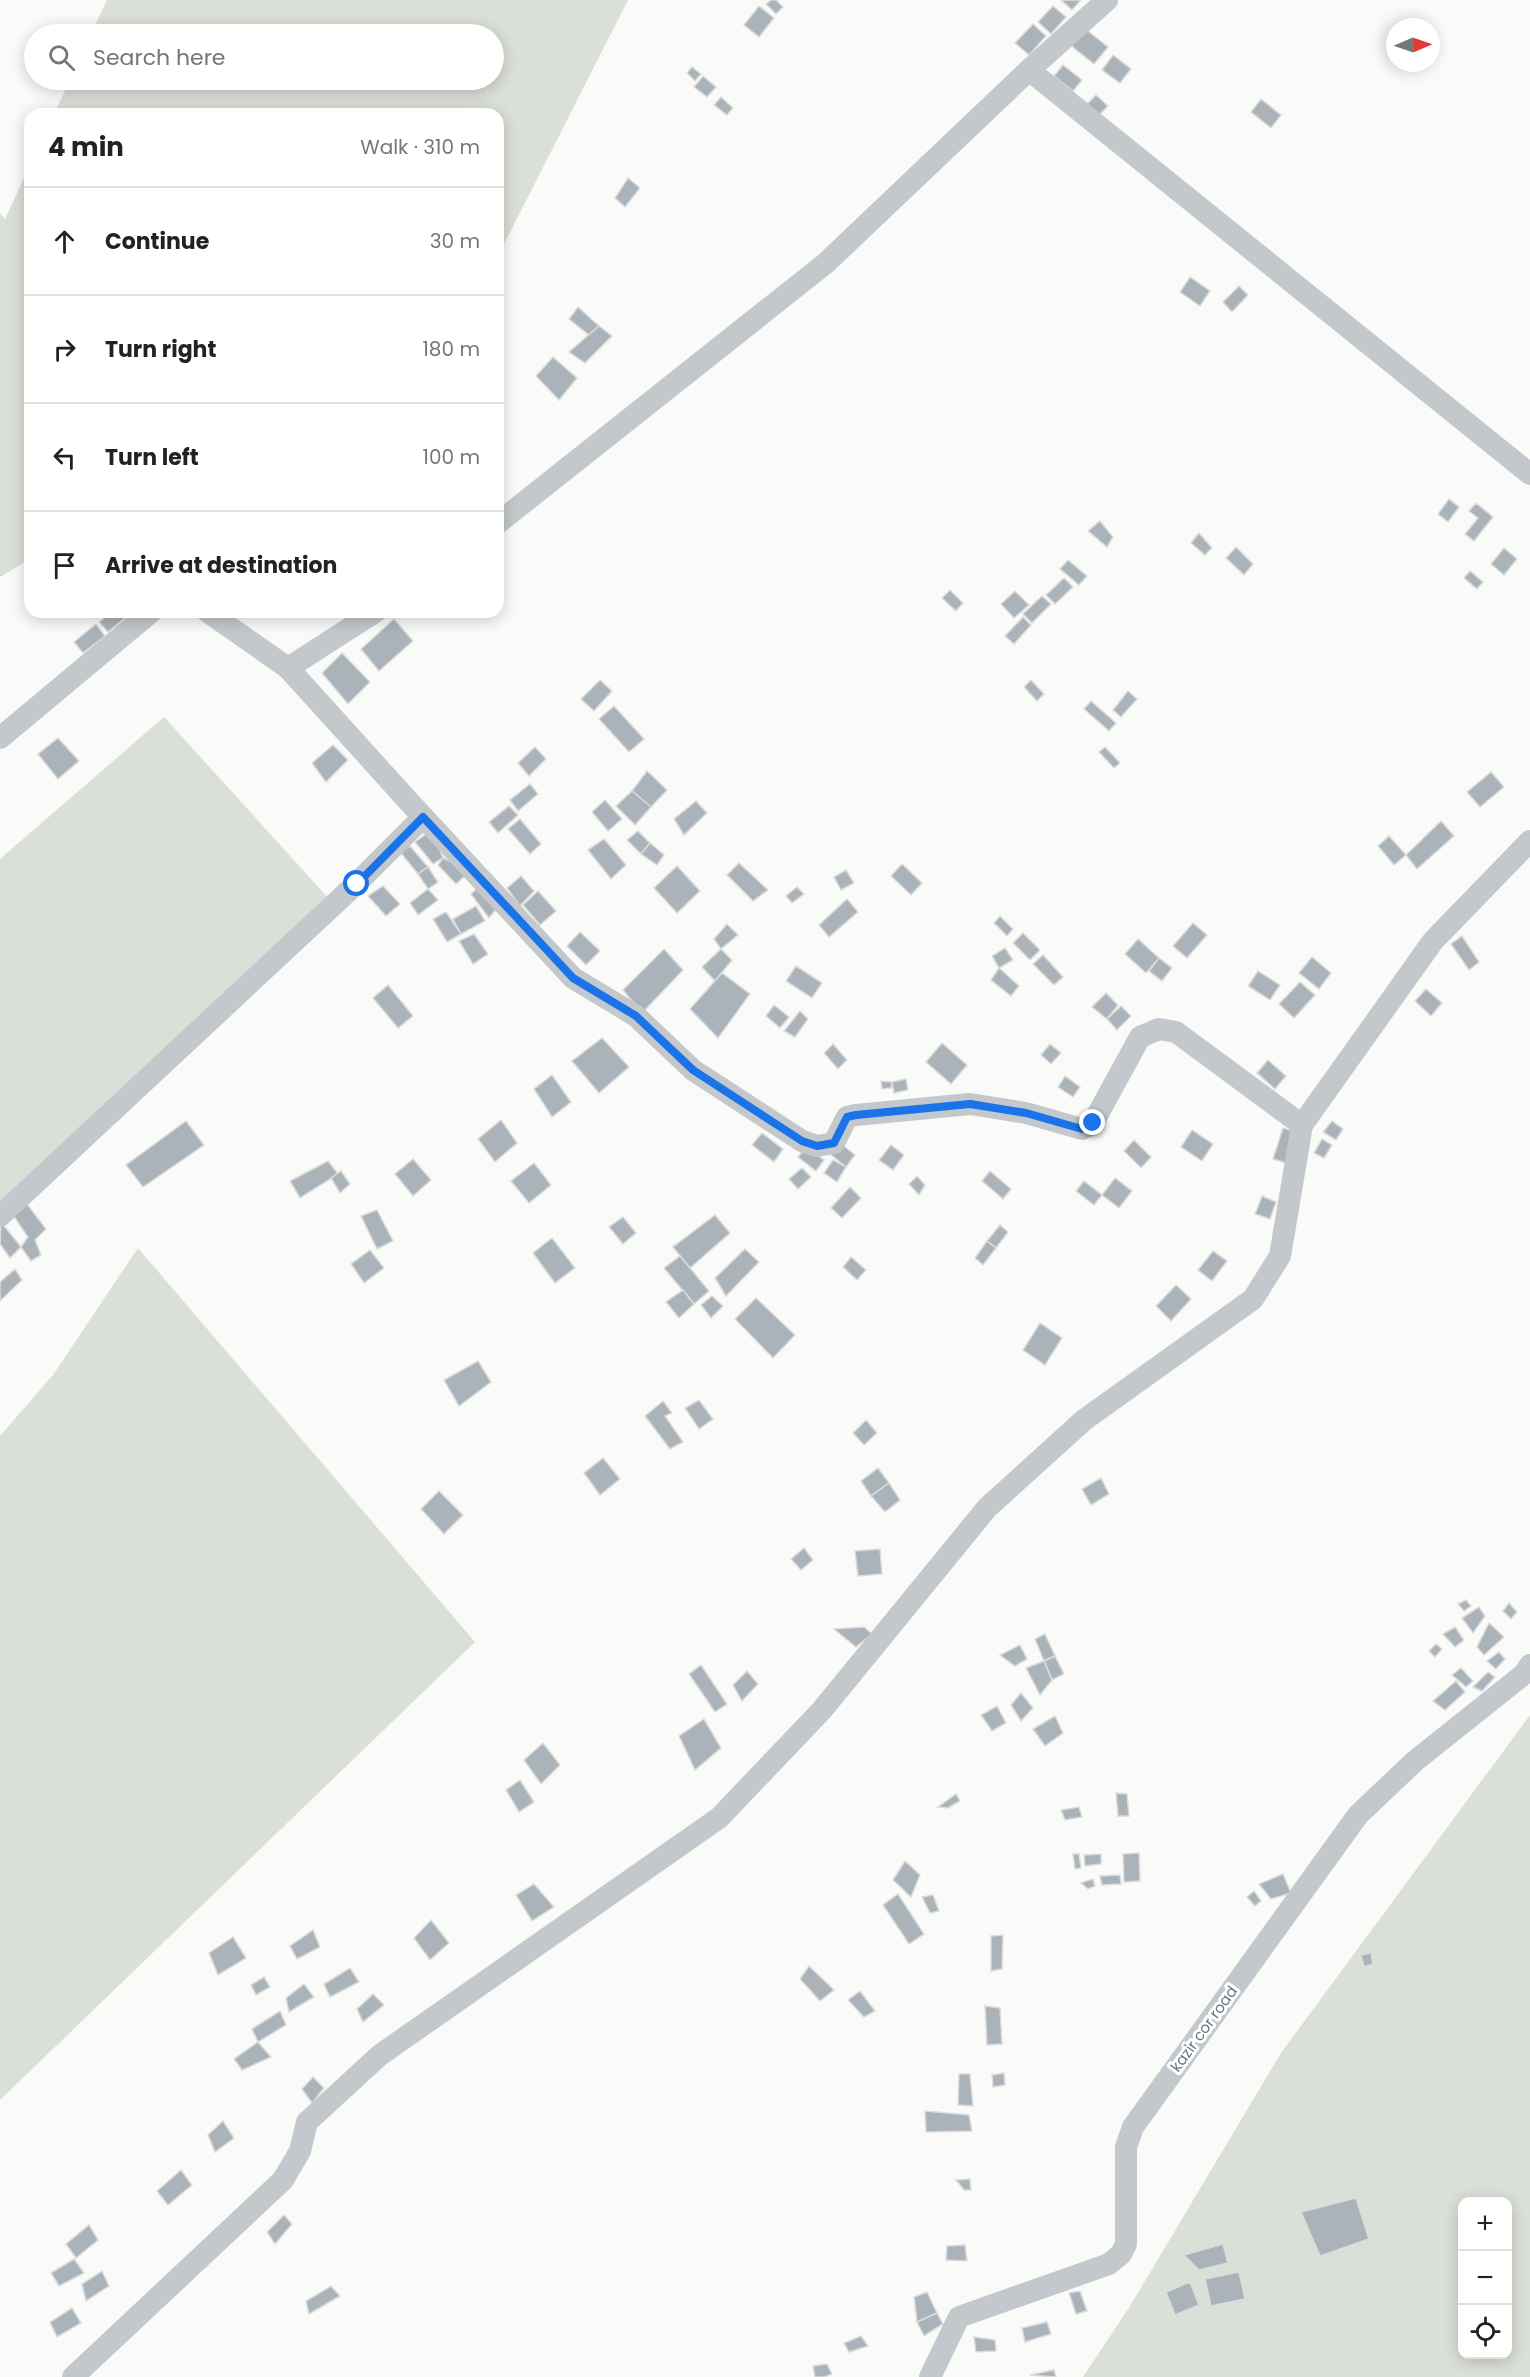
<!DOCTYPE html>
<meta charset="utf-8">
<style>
body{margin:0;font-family:Poppins,sans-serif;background:#f2f2f2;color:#222}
.controls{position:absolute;right:18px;bottom:18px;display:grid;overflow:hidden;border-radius:12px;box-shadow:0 3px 15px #0003}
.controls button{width:54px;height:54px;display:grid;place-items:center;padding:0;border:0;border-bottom:2px solid #e0e0e0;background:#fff;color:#222;font:30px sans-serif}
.compass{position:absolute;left:1386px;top:18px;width:54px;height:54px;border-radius:50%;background:#fff;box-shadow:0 3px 15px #0003;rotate:88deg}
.stop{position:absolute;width:18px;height:18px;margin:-14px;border:4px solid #1a73e8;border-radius:50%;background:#fff}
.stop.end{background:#1a73e8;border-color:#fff;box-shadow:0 2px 6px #0008}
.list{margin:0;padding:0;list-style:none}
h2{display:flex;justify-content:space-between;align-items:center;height:78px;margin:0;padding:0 24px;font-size:26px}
h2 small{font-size:20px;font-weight:400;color:#767676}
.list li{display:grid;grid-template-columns:39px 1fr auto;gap:18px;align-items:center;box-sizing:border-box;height:108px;padding:0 24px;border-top:2px solid #e0e0e0}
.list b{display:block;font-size:22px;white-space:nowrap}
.list em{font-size:20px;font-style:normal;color:#767676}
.icon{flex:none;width:33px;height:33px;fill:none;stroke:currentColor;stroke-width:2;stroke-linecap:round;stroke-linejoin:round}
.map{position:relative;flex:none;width:1530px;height:2377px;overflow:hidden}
.search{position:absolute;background:#fff;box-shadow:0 3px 15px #0003;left:24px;top:24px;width:480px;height:66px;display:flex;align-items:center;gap:15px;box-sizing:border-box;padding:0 21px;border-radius:33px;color:#767676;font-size:22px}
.panel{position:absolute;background:#fff;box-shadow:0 3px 15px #0003;left:24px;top:108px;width:480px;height:510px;border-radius:18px}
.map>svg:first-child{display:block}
.green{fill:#dadfd7;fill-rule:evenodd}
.building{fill:#aab3b9;stroke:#dcdcda;stroke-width:1.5}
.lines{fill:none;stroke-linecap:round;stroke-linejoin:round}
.minor{stroke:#c3c8cc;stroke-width:22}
.route{stroke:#1a73e8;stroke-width:8}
.labels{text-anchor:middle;stroke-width:6;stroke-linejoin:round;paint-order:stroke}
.street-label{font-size:15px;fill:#657683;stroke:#fff}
</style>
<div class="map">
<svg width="1530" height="2377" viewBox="0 0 1530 2377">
<rect width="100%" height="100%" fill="#fafaf8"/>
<g class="green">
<polygon points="107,0 628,0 498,256 498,114 54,114 70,80 494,80 494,34 91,34"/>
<polygon points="30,165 30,559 0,577 0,213 5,219"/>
<polygon points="164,717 331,901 0,1209 0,859"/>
<polygon points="138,1248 475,1642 0,2100 0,1436 53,1375"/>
<path d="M1530,1715V2377H1083L1130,2306L1281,2053ZM1462,2202H1508V2354H1462Z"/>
</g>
<g class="building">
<polygon points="771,0 776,0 783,7 776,14 766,4"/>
<polygon points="1061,0 1081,0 1072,10"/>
<polygon points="759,6 774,18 759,37 744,25"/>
<polygon points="1053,6 1066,17 1051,34 1038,22"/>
<polygon points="1033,24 1046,36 1029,55 1015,43"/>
<polygon points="1083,27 1108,47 1094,64 1069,44"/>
<polygon points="1113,55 1131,69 1120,83 1102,70"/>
<polygon points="1063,65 1082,80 1073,91 1054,76"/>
<polygon points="692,67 701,74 695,81 687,73"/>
<polygon points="703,76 716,87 707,97 694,87"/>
<polygon points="1096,95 1108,106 1096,118 1084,107"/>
<polygon points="721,97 733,108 727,115 714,105"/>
<polygon points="1261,99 1281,115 1271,128 1251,112"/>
<polygon points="628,178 640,188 625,207 615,198"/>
<polygon points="1190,277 1210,291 1200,306 1180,292"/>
<polygon points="1239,286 1248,295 1232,312 1223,302"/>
<polygon points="578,307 599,326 589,335 569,319"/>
<polygon points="599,326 612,336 585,363 569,352"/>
<polygon points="553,357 577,378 559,400 536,376"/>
<polygon points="1449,499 1459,507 1448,522 1438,514"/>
<polygon points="1476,503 1493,517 1474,541 1465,534 1478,518 1469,511"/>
<polygon points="1100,521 1113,537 1107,547 1088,531"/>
<polygon points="1199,533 1212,548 1205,555 1191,543"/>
<polygon points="1236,547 1253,564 1244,575 1226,558"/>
<polygon points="1504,548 1517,559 1504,575 1491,564"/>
<polygon points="1068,560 1087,576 1079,585 1060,569"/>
<polygon points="1470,571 1483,582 1477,589 1464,578"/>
<polygon points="1064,578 1073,587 1055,604 1046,595"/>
<polygon points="950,590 963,603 956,611 942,598"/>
<polygon points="1015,591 1029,605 1014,618 1001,604"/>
<polygon points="1042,596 1051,604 1032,623 1023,614"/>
<polygon points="112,612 122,612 126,617 108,632 99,622"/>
<polygon points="1023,617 1031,625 1014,644 1005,636"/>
<polygon points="394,619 413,641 379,671 361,649"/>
<polygon points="96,624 105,636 83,653 74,642"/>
<polygon points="342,653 370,682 348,704 322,673"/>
<polygon points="600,680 612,691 594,711 581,699"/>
<polygon points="1031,680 1044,694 1037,701 1024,687"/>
<polygon points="1128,691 1137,699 1121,717 1113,710"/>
<polygon points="1091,701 1116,723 1109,731 1084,709"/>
<polygon points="614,706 644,739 629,752 599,719"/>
<polygon points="58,738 79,761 58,779 38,754"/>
<polygon points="333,745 348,760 326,782 312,763"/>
<polygon points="535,747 546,759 529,776 518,763"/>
<polygon points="1105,747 1120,763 1114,768 1099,752"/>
<polygon points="647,771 667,790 651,807 632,791"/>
<polygon points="1491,772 1504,787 1480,807 1467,792"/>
<polygon points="530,784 538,794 518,811 510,800"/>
<polygon points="632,791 651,807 635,825 616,806"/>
<polygon points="605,800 622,819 608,831 592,812"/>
<polygon points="696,801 707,813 684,835 674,819"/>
<polygon points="509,806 518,815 498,833 489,822"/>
<polygon points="520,819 541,844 530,854 508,829"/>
<polygon points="1441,821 1454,836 1417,869 1406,855"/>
<polygon points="432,830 443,858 433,864 415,842"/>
<polygon points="638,831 650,843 641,854 627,840"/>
<polygon points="1389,836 1406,855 1394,865 1378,846"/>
<polygon points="604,839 626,865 611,879 588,850"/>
<polygon points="650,843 664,855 657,865 641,854"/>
<polygon points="410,846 428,867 418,874 400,852"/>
<polygon points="443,858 470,871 456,884 438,865"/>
<polygon points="739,863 768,890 753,901 727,875"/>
<polygon points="902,864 922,883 911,895 891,876"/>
<polygon points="677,866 700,891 677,913 654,888"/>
<polygon points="428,867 438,882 428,889 418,874"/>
<polygon points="846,870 854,883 841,890 834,877"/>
<polygon points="521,876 534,891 520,906 507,888"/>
<polygon points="482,884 500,904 489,918 471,894"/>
<polygon points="383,886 400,904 386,916 368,896"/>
<polygon points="797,887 804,894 792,903 786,896"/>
<polygon points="428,889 438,900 418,915 410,903"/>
<polygon points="538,891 556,911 540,925 523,905"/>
<polygon points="847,899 858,912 829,937 819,925"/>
<polygon points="476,906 485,921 461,934 453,919"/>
<polygon points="446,912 461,934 447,942 433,919"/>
<polygon points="1000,916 1013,929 1007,936 994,923"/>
<polygon points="1193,923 1207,935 1187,958 1173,946"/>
<polygon points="727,924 738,935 721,949 714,939"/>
<polygon points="580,932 600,951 586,965 567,946"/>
<polygon points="1023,933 1040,950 1030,960 1013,943"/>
<polygon points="474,934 488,954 473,964 459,941"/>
<polygon points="1462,936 1479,962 1469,970 1451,944"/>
<polygon points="1138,939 1159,958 1146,973 1125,954"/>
<polygon points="1005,948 1013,960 999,968 992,956"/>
<polygon points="664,949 683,970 642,1013 623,990"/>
<polygon points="721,949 732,960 715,981 702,967"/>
<polygon points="1043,955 1063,977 1054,985 1033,964"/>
<polygon points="1312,957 1331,973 1319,989 1299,973"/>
<polygon points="1159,958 1172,968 1162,981 1149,971"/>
<polygon points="796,966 822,983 812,998 786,981"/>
<polygon points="999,968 1019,986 1011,996 991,980"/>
<polygon points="1258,971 1280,985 1270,1000 1248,986"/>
<polygon points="722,973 750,994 718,1038 690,1009"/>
<polygon points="1300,982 1315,995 1294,1018 1279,1004"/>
<polygon points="388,985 413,1016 398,1028 373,998"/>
<polygon points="1426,989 1442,1003 1431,1016 1415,1001"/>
<polygon points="1106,993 1118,1005 1107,1019 1092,1007"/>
<polygon points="774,1005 789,1017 780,1028 766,1016"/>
<polygon points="1121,1006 1131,1016 1117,1030 1107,1019"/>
<polygon points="800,1011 808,1019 795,1037 784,1031"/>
<polygon points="602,1038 629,1067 599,1093 572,1061"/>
<polygon points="942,1043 967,1065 951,1084 926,1062"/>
<polygon points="833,1044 847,1060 838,1069 824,1053"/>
<polygon points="1050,1044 1061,1053 1051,1064 1041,1055"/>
<polygon points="1268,1060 1286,1076 1275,1089 1257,1073"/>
<polygon points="552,1075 571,1102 552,1117 534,1089"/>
<polygon points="1065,1076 1080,1087 1073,1097 1058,1087"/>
<polygon points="906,1079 908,1090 894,1093 892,1082"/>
<polygon points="881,1081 892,1082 891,1088 882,1089"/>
<polygon points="501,1120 517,1143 495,1162 478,1139"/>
<polygon points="186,1121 204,1145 143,1187 126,1165"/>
<polygon points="1332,1121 1343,1129 1336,1140 1323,1132"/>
<polygon points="1283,1128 1296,1132 1286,1163 1273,1159"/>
<polygon points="1192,1130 1213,1144 1202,1161 1181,1147"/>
<polygon points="762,1133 783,1149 774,1162 752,1145"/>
<polygon points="1322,1139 1332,1145 1324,1158 1314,1153"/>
<polygon points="1134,1140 1151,1157 1141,1168 1124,1151"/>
<polygon points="840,1143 855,1155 846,1167 830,1154"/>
<polygon points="891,1145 904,1155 893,1170 879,1160"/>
<polygon points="806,1147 824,1160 816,1171 798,1157"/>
<polygon points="413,1159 431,1180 413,1196 395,1174"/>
<polygon points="833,1160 846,1167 837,1182 824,1173"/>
<polygon points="328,1161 338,1174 300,1198 290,1181"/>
<polygon points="534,1163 551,1185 529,1203 511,1181"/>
<polygon points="802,1168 811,1177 798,1189 789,1179"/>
<polygon points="341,1171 350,1184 340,1193 331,1178"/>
<polygon points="990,1171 1011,1189 1003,1199 982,1181"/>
<polygon points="917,1176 925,1185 919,1195 909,1184"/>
<polygon points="1115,1178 1132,1191 1119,1208 1102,1195"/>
<polygon points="1084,1181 1102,1195 1094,1205 1076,1191"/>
<polygon points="850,1187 861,1198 842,1218 831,1208"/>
<polygon points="1262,1196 1276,1202 1270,1219 1255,1214"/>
<polygon points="26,1203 46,1229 35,1240 41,1255 31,1261 21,1247 28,1237 13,1215"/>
<polygon points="377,1210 393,1241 377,1249 361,1216"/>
<polygon points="715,1215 730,1233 690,1268 673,1247"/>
<polygon points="623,1217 636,1233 623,1244 609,1227"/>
<polygon points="1,1222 21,1247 10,1258 0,1244"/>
<polygon points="1000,1225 1008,1232 996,1248 987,1241"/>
<polygon points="552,1238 575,1268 555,1283 533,1253"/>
<polygon points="987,1241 996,1248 983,1265 975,1258"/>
<polygon points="745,1249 759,1262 726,1296 715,1278"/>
<polygon points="370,1250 384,1268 364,1283 351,1264"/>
<polygon points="1213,1251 1227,1261 1212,1281 1198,1270"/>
<polygon points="680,1256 709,1291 694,1304 664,1268"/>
<polygon points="851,1257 866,1270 857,1280 843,1267"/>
<polygon points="15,1269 22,1280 0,1301 0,1282"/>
<polygon points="1176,1285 1191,1299 1171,1321 1156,1306"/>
<polygon points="683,1290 694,1304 679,1318 666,1302"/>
<polygon points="712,1296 723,1306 711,1318 701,1305"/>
<polygon points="756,1298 795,1335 773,1358 735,1319"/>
<polygon points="1040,1323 1062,1338 1045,1365 1023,1350"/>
<polygon points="478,1361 491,1382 459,1406 444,1380"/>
<polygon points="699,1400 713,1419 699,1429 685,1408"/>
<polygon points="663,1401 672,1413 665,1416 683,1442 670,1449 645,1416"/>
<polygon points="866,1420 877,1433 864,1445 853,1433"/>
<polygon points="603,1458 620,1479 600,1495 584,1473"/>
<polygon points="878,1468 889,1483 871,1496 861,1481"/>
<polygon points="1101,1478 1109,1494 1091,1505 1082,1489"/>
<polygon points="889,1483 900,1500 885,1512 871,1496"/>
<polygon points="439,1491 463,1515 444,1534 421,1509"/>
<polygon points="804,1548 813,1560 801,1570 791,1559"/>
<polygon points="880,1549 882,1574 858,1576 855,1551"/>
<polygon points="1466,1600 1471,1606 1464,1611 1458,1604"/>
<polygon points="1509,1603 1517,1612 1511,1619 1503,1611"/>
<polygon points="1479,1607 1485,1616 1473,1633 1462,1618"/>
<polygon points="1489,1623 1504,1637 1484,1655 1477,1647"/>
<polygon points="864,1627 872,1634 856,1647 834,1629"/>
<polygon points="1455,1627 1464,1640 1455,1647 1443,1634"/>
<polygon points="1045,1634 1055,1656 1044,1661 1035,1639"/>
<polygon points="1436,1644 1442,1649 1435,1657 1429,1651"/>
<polygon points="1020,1645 1027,1659 1015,1666 1000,1655"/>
<polygon points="1499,1652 1505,1659 1496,1669 1487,1661"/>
<polygon points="1055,1656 1064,1674 1052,1680 1044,1661"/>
<polygon points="1044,1661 1052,1680 1040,1695 1026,1668"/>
<polygon points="701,1665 727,1704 715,1712 689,1674"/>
<polygon points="1461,1668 1473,1681 1466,1687 1452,1675"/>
<polygon points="747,1671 758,1684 742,1701 733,1685"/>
<polygon points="1488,1672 1495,1677 1482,1691 1473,1687"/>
<polygon points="1456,1681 1465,1692 1445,1710 1433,1701"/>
<polygon points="1021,1693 1033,1708 1021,1721 1011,1705"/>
<polygon points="997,1706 1006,1723 992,1731 981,1715"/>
<polygon points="1055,1716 1063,1733 1045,1746 1033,1729"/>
<polygon points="704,1719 721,1748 695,1770 679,1736"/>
<polygon points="543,1743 560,1765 541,1784 524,1760"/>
<polygon points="520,1780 534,1802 519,1812 506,1790"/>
<polygon points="1116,1793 1127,1794 1129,1816 1118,1816"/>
<polygon points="956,1794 960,1801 948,1808 938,1807"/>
<polygon points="1079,1807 1082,1817 1065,1820 1061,1810"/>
<polygon points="1139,1853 1140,1881 1124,1882 1123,1854"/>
<polygon points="1073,1854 1079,1854 1081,1868 1075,1869"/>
<polygon points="1101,1854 1101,1864 1085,1866 1084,1855"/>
<polygon points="905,1861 920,1875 911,1897 893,1880"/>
<polygon points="1283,1874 1291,1893 1271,1899 1259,1884"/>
<polygon points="1120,1875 1121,1884 1102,1885 1100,1876"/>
<polygon points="1093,1879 1095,1886 1088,1889 1081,1883"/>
<polygon points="534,1884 554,1907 532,1921 516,1895"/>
<polygon points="1254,1891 1261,1901 1255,1906 1247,1897"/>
<polygon points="898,1894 924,1934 909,1944 883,1905"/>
<polygon points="933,1895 939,1911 930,1913 922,1897"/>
<polygon points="431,1920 449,1943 430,1960 414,1938"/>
<polygon points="313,1930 320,1947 297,1959 290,1946"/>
<polygon points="1003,1935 1002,1969 991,1971 991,1936"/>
<polygon points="233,1937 246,1958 218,1975 209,1953"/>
<polygon points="1371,1953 1373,1964 1364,1967 1361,1955"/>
<polygon points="809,1966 834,1990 820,2001 800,1979"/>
<polygon points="350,1968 359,1982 330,1997 324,1984"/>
<polygon points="264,1977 270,1987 256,1995 251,1985"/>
<polygon points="304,1984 314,1997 289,2012 286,1998"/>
<polygon points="860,1991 875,2011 864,2017 848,2000"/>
<polygon points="373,1994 384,2005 363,2022 357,2009"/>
<polygon points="985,2006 1000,2008 1002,2044 987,2045"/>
<polygon points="280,2011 286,2025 258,2042 252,2029"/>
<polygon points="258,2042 271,2057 242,2070 234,2059"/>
<polygon points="1004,2073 1005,2085 993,2087 992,2075"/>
<polygon points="959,2074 970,2074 973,2106 958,2105"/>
<polygon points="313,2077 324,2088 312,2103 302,2089"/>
<polygon points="925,2111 969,2115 972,2131 926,2132"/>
<polygon points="223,2121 234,2138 215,2152 208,2135"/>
<polygon points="181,2170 192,2185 168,2205 157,2191"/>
<polygon points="970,2179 971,2190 964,2190 956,2180"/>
<polygon points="1356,2198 1369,2239 1320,2256 1301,2212"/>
<polygon points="284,2215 292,2224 275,2244 267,2232"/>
<polygon points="89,2225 98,2240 76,2258 66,2244"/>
<polygon points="1223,2244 1228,2263 1199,2270 1184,2255"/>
<polygon points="965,2245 967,2261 946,2260 947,2246"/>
<polygon points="74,2259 84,2273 59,2286 51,2273"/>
<polygon points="102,2271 109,2286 86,2301 82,2284"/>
<polygon points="1239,2272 1245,2299 1211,2306 1205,2279"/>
<polygon points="1190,2282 1199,2305 1175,2315 1166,2292"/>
<polygon points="331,2286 340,2296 309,2314 306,2301"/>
<polygon points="1080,2291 1087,2311 1076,2314 1069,2293"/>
<polygon points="927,2292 937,2313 917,2322 914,2297"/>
<polygon points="72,2308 81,2323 57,2337 50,2322"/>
<polygon points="937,2313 943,2324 924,2336 917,2322"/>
<polygon points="1047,2322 1051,2334 1025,2342 1022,2328"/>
<polygon points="861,2336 868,2346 849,2352 844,2343"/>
<polygon points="974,2337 995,2340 996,2351 976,2352"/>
<polygon points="827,2364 832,2374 824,2377 815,2377 813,2366"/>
<polygon points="1054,2370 1056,2377 1030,2375"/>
</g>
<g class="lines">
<g class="minor">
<polyline points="1107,0 1029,70 1530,474"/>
<polyline points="498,523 826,263 1029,70"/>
<polyline points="208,612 288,668 375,612"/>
<polyline points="288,668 412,805 573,978 636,1016 693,1070 802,1141 817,1146 834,1143 847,1117 856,1115 970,1104 1026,1113 1082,1129 1093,1123 1140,1037 1159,1029 1176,1032 1302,1125"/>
<polyline points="0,738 151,612"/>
<polyline points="0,1216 357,883 423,817"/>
<polyline points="73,2377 283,2180 300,2151 307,2122 380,2055 719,1818 822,1710 987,1508 1084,1420 1253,1299 1280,1256 1302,1125 1433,941 1530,841"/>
<polyline points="930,2377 959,2317 1109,2264 1121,2254 1126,2244 1126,2147 1133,2127 1358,1815 1415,1761 1524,1674 1530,1665"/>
</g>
</g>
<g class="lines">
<polyline class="route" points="357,884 423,817 573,978 636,1016 693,1070 802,1141 817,1146 834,1143 847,1117 856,1115 970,1104 1026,1113 1082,1129 1093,1123"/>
</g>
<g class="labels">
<g class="street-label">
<text transform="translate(1204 2029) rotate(-54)" y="5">kazir cor road</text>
</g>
</g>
</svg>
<div class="controls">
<button>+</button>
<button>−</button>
<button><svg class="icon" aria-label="locate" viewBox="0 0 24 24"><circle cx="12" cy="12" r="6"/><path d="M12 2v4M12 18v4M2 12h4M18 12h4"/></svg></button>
</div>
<svg class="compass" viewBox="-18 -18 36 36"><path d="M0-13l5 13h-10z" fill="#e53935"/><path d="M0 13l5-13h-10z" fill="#767676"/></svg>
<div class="stop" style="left:357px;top:884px"></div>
<div class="stop end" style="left:1093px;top:1123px"></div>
<div class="search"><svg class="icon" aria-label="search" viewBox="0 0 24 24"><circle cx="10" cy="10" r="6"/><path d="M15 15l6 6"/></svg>Search here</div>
<section class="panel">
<h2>4 min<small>Walk · 310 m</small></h2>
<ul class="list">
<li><svg class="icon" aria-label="ahead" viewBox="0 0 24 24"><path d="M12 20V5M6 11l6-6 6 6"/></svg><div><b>Continue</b></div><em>30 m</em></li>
<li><svg class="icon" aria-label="right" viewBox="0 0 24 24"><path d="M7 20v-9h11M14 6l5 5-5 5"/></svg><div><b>Turn right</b></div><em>180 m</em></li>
<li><svg class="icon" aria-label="left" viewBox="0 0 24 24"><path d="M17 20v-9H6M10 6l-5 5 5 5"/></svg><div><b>Turn left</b></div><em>100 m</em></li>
<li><svg class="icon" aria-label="arrive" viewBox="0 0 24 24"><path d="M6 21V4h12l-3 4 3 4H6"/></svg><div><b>Arrive at destination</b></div></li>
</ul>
</section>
</div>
